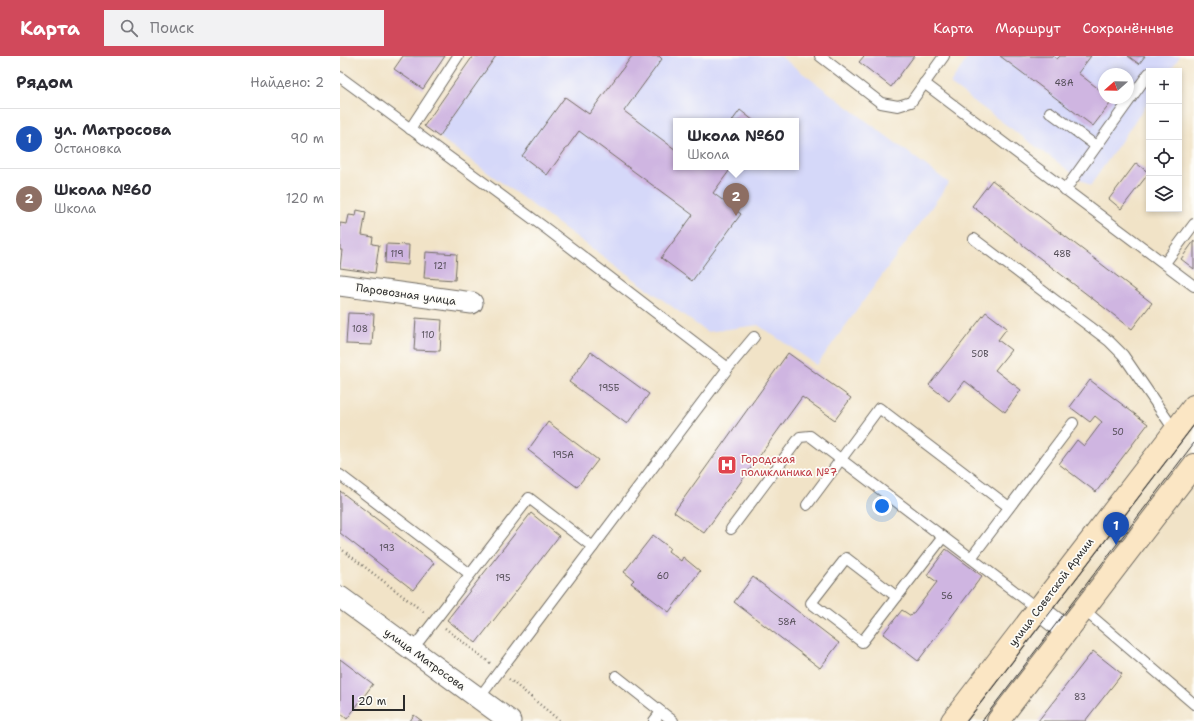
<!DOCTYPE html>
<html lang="ru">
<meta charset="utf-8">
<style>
body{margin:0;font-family:"Shantell Sans",sans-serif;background:#f2f2f3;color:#2b2b33}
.controls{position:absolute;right:12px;top:12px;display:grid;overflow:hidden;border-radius:0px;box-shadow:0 2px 6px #0003}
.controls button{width:36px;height:36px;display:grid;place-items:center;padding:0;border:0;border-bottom:1px solid #e1e1e2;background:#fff;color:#2b2b33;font:20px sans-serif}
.compass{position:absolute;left:758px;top:12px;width:36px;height:36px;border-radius:50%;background:#fff;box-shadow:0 2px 6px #0003;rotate:250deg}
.scale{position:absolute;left:12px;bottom:10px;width:53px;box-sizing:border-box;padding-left:4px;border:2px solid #2b2b2b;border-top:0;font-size:11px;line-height:14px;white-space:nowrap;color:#2b2b2b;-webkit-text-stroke:3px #fdfcf7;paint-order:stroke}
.you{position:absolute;left:542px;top:450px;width:14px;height:14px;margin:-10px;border:3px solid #fff;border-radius:50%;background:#1a73e8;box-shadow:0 0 0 6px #1a73e833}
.badge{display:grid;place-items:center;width:26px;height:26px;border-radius:50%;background:#d1495b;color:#fff;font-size:13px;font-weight:700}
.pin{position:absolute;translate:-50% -33px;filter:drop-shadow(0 1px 2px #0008)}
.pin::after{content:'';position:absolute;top:21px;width:14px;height:12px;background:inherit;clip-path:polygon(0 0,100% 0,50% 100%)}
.popup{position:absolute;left:333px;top:62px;width:126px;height:52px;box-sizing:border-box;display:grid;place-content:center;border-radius:0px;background:#fff;filter:drop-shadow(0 1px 3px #0005);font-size:13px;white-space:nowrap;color:#7c7c81}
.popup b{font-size:15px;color:#2b2b33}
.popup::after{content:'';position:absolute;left:50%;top:100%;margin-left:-8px;border:8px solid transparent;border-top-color:#fff}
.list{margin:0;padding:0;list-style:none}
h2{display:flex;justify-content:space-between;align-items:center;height:52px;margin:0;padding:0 16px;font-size:17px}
h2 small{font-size:13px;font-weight:400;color:#7c7c81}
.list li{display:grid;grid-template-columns:26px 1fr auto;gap:12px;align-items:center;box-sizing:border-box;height:60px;padding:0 16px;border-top:1px solid #e1e1e2}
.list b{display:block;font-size:15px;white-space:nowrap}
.list p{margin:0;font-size:13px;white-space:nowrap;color:#7c7c81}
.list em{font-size:13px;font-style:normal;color:#7c7c81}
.icon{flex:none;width:22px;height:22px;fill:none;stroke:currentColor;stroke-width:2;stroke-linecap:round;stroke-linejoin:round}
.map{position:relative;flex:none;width:854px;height:665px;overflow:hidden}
header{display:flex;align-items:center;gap:24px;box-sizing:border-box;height:56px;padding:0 20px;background:#d1495b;color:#fff}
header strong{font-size:19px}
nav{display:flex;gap:22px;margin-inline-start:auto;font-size:14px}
.search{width:280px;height:36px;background:#f2f2f3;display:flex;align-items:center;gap:10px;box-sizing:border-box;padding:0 14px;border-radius:0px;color:#7c7c81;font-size:15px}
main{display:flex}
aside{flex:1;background:#fff}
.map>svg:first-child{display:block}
.built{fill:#d5d8f9;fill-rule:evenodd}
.building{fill:#cfb5e1}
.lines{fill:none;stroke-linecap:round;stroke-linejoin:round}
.service-casing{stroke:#706b62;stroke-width:12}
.minor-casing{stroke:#706b62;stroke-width:23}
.secondary-casing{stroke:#706b62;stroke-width:24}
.path{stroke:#706b62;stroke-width:2.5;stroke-dasharray:1 3;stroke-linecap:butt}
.service{stroke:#fff;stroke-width:10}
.minor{stroke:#fff;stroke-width:21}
.secondary{stroke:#fbe6c4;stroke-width:22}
.tram{stroke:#2b2b2b;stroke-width:1}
.labels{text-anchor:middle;stroke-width:3.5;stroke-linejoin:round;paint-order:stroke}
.number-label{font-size:9px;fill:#544e58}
.street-label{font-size:11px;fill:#2b2b2b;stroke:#fdfcf7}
.health-label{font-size:11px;fill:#be3a42;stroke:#fdfcf7;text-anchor:start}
</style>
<header>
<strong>Карта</strong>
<div class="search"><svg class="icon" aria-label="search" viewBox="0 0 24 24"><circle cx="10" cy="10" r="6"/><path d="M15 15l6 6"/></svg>Поиск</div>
<nav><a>Карта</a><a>Маршрут</a><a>Сохранённые</a></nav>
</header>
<main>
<aside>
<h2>Рядом<small>Найдено: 2</small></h2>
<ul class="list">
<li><span class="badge" style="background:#1a4fb4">1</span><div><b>ул. Матросова</b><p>Остановка</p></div><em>90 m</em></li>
<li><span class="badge" style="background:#8d6e63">2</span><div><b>Школа №60</b><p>Школа</p></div><em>120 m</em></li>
</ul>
</aside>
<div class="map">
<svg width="854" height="665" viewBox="0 0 854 665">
<rect width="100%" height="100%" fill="#fdfcf7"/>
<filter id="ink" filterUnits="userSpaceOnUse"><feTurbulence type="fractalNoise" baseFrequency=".025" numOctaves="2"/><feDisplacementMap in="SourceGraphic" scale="8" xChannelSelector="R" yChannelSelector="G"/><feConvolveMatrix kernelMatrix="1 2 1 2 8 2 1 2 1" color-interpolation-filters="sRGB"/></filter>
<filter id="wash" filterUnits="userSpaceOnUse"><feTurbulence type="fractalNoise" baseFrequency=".012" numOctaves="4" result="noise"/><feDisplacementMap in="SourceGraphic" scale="16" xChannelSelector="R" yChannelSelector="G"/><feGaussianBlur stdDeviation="0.9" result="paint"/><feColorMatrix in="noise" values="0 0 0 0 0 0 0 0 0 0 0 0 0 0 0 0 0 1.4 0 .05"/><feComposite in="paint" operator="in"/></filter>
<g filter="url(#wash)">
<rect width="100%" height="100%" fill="#f1e3c7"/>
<g class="built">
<path d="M156,0H440L609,127L477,309L418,269L367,276L99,81ZM336,65H456V111H336Z"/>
<path d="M629,0H840L830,15H809V45L750,130L610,28ZM764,18H788V42H764Z"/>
</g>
<g id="blocks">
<g class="building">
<polygon points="63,0 105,0 83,33 54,13"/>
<polygon points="133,0 156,0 99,81 84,70"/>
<polygon points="292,0 319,0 322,3 284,55 336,94 336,111 392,111 373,137 401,158 352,225 321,202 353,159 239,75 207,119 182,100 225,41 249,58"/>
<polygon points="524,0 574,0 551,31 519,6"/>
<polygon points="660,0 713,0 717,3 720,0 751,0 738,17 764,37 764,42 771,42 773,44 753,70"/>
<polygon points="788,0 805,0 799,8"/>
<polygon points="400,54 414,65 392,65"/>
<polygon points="796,107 809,117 781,153 769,143"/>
<polygon points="652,124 812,247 792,273 632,150"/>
<polygon points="17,154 26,156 22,179 33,181 32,188 39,189 35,217 0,212 2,194 0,194 0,167 7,168 9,159 16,160"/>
<polygon points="854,185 854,213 841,203"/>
<polygon points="46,188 69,189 68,209 45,207"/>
<polygon points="86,196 117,198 115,224 84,222"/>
<polygon points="646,256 667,272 658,284 671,294 655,314 681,334 665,356 625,325 609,345 589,329"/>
<polygon points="8,257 34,258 32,289 6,288"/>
<polygon points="76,262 102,264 100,295 74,294"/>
<polygon points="251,296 309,338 287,368 229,326"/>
<polygon points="448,297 511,342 495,364 462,341 364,477 334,456"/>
<polygon points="750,324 808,368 756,436 719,408 737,384 744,390 762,366 755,360 750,366 730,351"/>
<polygon points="208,366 258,404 237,431 188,394"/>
<polygon points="0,435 94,507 73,534 0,477"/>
<polygon points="191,457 219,480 136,587 107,564"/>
<polygon points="313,479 330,492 328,495 341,505 343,501 360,515 329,556 291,527 294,524 284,516"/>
<polygon points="606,493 642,520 578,605 543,578 562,554 571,560 597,526 587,519"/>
<polygon points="413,521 499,587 480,612 394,546"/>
<polygon points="753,595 782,618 745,665 698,665"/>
<polygon points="0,603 33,628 7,663 0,657"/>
<polygon points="74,659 82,665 70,665"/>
</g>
</g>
</g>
<g filter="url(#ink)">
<use href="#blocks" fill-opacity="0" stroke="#706b62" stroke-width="1"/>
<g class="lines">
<defs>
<g id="service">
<polyline points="480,0 541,47 558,50 571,46 604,0"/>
<polyline points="0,21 208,174 388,312"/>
<polyline points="584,27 854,230"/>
<polyline points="710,56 756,90"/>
<polyline points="70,73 118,0"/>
<polyline points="725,134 809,17"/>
<polyline points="634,183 769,285 783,299 835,375"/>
<polyline points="825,207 854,168"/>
<polyline points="0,419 130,518"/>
<polyline points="467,449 539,352 669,451"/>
<polyline points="391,473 460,381 470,380 698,553"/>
<polyline points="631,502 733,367"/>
<polyline points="557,541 506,502 471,547 522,586 603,481"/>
<polyline points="743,553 854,648"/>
<polyline points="72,594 189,442 253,491"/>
<polyline points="276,620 333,665"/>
<polyline points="139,642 388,312 414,281"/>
<polyline points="314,665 321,656"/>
</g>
<g id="minor">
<polyline points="0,229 132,247"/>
<polyline points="0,541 170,665"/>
<polyline points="698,553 726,575"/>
</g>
<g id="secondary">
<polyline points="612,665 854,350"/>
<polyline points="658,665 854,409"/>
</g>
</defs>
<use href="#service" class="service-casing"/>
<use href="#minor" class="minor-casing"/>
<use href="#secondary" class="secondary-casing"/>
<g class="path">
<polyline points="0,492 85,557"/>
<polyline points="105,572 150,607"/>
<polyline points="169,623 220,665"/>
</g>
<use href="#service" class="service"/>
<use href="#minor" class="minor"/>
<use href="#secondary" class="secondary"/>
<g class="tram">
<polyline points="627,665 854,369"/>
<polyline points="642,665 854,387"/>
</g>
</g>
</g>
<defs>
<symbol id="hospital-square" viewBox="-11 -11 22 22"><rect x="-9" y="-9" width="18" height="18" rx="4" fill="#e0444e" stroke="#fdfcf7"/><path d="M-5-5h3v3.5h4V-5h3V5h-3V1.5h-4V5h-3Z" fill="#fff"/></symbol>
</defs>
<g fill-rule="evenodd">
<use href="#hospital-square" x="376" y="398" width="22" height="22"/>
</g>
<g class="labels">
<g class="number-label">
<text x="724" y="30">48А</text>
<text x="57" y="201">119</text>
<text x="722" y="201">48В</text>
<text x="100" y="213">121</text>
<text x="20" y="276">108</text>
<text x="88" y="282">110</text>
<text x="640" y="301">50В</text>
<text x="269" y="335">195Б</text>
<text x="778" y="379">50</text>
<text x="223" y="402">195А</text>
<text x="47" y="495">193</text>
<text x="323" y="523">60</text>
<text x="163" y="525">195</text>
<text x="607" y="543">56</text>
<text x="447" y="569">58А</text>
<text x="740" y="644">83</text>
</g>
<g class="street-label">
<text transform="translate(66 238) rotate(8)" y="4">Паровозная улица</text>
<text transform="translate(711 536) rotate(-53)" y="4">улица Советской Армии</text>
<text transform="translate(85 603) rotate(36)" y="4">улица Матросова</text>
</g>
<g class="health-label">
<text x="401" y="407">Городская<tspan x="401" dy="13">поликлиника №7</tspan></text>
</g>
</g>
</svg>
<div class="controls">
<button>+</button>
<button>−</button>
<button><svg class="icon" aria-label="locate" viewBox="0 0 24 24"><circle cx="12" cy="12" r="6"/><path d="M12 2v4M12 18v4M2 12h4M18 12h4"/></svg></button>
<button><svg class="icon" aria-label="layers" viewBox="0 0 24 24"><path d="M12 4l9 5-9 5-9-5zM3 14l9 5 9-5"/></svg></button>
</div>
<svg class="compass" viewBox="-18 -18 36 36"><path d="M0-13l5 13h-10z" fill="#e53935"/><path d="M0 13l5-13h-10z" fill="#7c7c81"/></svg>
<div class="scale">20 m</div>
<div class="you"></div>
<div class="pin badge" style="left:776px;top:489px;background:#1a4fb4">1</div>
<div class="pin badge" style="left:396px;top:160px;background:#8d6e63">2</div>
<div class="popup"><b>Школа №60</b>Школа</div>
</div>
</main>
